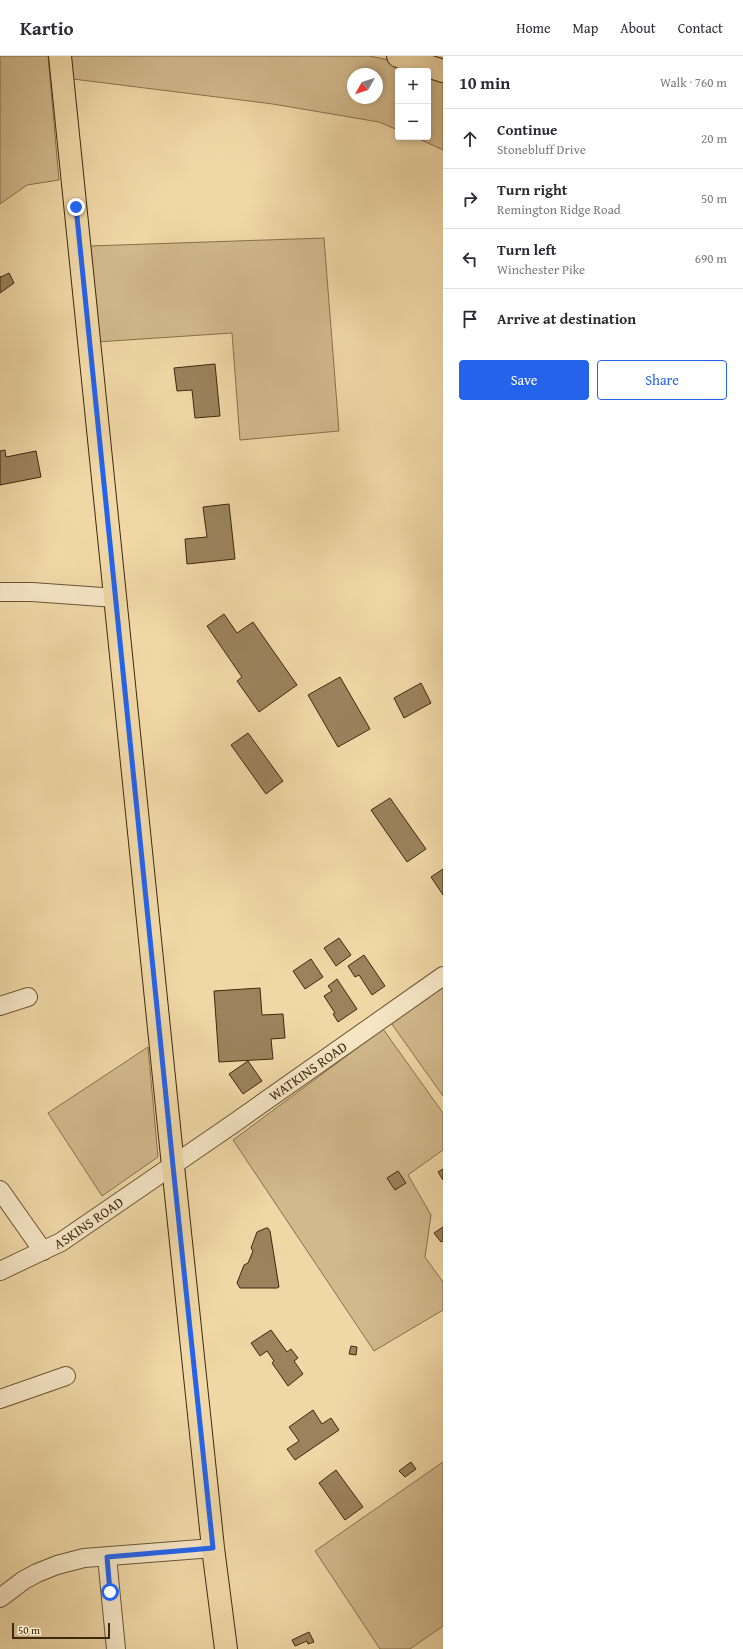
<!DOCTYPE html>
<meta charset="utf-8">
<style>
body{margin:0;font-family:"Gentium Book Plus",serif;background:#f7f7f7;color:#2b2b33}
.controls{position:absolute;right:12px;top:12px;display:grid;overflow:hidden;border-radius:4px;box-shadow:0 2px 6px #0003}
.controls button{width:36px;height:36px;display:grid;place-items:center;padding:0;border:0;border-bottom:1px solid #e1e1e2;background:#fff;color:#2b2b33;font:20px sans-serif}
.compass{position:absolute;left:347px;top:12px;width:36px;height:36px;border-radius:50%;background:#fff;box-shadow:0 2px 6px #0003;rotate:231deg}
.scale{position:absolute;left:12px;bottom:10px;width:98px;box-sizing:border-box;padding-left:4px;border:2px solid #3f290e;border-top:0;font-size:11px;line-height:14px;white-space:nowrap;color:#3f290e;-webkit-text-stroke:3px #f5e5c5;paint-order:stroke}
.stop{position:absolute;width:12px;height:12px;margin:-9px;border:3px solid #2563eb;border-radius:50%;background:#fff}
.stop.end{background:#2563eb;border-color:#fff;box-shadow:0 1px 4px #0008}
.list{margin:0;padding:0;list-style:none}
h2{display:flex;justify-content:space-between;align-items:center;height:52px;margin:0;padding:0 16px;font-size:17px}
h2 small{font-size:13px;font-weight:400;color:#7c7c81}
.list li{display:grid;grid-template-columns:26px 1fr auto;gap:12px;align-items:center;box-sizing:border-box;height:60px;padding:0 16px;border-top:1px solid #e1e1e2}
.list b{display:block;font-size:15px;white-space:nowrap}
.list p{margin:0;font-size:13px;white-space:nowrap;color:#7c7c81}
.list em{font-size:13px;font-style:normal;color:#7c7c81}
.actions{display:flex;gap:8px;padding:12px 16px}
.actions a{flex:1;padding:9px 0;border:1px solid #2563eb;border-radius:4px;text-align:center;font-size:14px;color:#2563eb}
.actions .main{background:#2563eb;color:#fff}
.icon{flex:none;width:22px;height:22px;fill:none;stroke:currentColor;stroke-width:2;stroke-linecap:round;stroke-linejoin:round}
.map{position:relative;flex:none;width:443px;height:1593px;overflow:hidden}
header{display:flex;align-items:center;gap:24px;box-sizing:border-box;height:56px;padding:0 20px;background:#fff;border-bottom:1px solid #e1e1e2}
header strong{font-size:19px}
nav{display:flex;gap:22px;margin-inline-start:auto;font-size:14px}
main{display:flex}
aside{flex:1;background:#fff}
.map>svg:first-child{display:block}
.green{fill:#d1b98c;stroke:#88714d;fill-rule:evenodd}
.building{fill:#9b835d;stroke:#3f290e}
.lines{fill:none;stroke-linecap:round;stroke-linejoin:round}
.minor-casing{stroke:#6b5434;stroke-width:20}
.major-casing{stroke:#3f290e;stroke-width:24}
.highway-casing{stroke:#3f290e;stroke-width:24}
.minor{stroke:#f5e5c5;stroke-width:18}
.major{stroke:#efd7a6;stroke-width:22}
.highway{stroke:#efd7a6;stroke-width:22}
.route{stroke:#2563eb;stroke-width:5}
.labels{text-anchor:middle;stroke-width:3.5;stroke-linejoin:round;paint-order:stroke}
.street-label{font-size:14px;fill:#3f290e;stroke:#f5e5c5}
</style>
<header>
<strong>Kartio</strong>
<nav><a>Home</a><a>Map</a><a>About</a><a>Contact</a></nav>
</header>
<main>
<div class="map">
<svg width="443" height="1593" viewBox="0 0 443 1593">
<rect width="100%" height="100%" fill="#efd7a6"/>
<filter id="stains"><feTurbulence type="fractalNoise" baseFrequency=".005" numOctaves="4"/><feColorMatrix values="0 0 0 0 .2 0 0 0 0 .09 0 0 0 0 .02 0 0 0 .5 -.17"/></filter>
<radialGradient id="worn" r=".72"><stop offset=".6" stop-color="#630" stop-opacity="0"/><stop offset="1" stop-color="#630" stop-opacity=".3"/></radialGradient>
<g class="green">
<polygon points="0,0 48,0 59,124 27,129 0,148"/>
<path d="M71,0H370L393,5L419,15H398V74L379,66L273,48L73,23ZM353,18H377V42H353Z"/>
<polygon points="428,18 443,25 443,94 415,81 428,81"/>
<polygon points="324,182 339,375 240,384 232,277 97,286 90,190"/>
<polygon points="443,930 443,1040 391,967"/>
<polygon points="383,973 443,1057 443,1094 408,1119 431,1159 425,1201 443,1226 443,1254 374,1295 233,1084"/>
<polygon points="148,991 158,1101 102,1140 48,1057"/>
<polygon points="443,1406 443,1570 410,1593 380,1593 315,1495"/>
</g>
<g class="building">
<polygon points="9,217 14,227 0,237 0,220 1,221"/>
<polygon points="215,308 220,360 195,362 192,334 177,335 174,312"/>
<polygon points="5,394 6,401 36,395 41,421 0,429 0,395"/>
<polygon points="229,448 235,503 187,508 185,483 207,481 203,451"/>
<polygon points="224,558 237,577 253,566 297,629 259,656 237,625 242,621 207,570"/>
<polygon points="340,621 370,673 338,691 308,639"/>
<polygon points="421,627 431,647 404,662 394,642"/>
<polygon points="248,677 283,725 266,738 231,689"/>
<polygon points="390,742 426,793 407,806 371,754"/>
<polygon points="443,813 443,839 431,821"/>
<polygon points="339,882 351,899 336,910 324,892"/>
<polygon points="364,899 385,930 372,939 359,919 355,921 348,910"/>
<polygon points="311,903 323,921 305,933 293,915"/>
<polygon points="337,923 357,953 338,966 333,958 335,957 324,940 332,935 328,930"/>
<polygon points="260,932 262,959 283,958 285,982 271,983 273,1003 219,1006 214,935"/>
<polygon points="248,1005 262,1025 243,1038 229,1018"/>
<polygon points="443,1113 443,1124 438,1116"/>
<polygon points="398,1115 406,1127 395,1134 387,1122"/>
<polygon points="443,1171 443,1185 441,1186 434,1177"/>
<polygon points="266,1172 268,1172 270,1175 279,1231 277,1232 240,1232 237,1227 244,1209 248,1207 253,1195 251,1192 257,1176"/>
<polygon points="271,1274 287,1296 291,1293 298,1302 294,1305 303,1318 288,1330 272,1307 274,1305 267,1295 260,1300 251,1287"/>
<polygon points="351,1290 357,1291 356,1299 349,1298"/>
<polygon points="313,1354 322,1368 331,1362 339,1374 295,1404 287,1393 299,1385 289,1371"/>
<polygon points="411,1406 416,1413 405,1421 399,1415"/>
<polygon points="336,1414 363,1451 345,1464 319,1427"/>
<polygon points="309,1576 314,1586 308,1588 307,1585 295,1590 292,1584"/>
</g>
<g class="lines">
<defs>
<g id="minor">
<polyline points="0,536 32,536 116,542"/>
<polyline points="0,950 28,941"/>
<polyline points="0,1134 43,1195"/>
<path id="s1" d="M0,1215L61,1186L230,1070L443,920"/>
<polyline points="0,1343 66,1320"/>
<polyline points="107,1501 116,1593"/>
<polyline points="0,1542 24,1524 37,1517 57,1509 84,1502 213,1492"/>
</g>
<polyline id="major" points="60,0 173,1110 213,1492 226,1593"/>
<polyline id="highway" points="398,0 443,15"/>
</defs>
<use href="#minor" class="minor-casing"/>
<use href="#major" class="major-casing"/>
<use href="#highway" class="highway-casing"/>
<use href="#minor" class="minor"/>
<use href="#major" class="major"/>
<use href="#highway" class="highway"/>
</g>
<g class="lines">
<polyline class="route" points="76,151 173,1110 213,1492 107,1501 110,1536"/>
</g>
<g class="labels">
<g class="street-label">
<text dy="5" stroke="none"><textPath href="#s1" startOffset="368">WATKINS ROAD</textPath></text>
<text dy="5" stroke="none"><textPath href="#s1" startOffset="101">ASKINS ROAD</textPath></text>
</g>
</g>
<rect width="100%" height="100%" filter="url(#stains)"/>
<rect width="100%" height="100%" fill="url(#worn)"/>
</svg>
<div class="controls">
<button>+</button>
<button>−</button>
</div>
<svg class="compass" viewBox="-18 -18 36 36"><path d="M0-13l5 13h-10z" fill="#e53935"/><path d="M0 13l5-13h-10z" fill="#7c7c81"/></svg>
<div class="scale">50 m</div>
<div class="stop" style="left:110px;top:1536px"></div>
<div class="stop end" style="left:76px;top:151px"></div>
</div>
<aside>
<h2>10 min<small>Walk · 760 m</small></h2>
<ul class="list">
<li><svg class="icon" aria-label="ahead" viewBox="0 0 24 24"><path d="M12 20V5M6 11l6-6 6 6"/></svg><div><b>Continue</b><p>Stonebluff Drive</p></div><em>20 m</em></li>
<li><svg class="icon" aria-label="right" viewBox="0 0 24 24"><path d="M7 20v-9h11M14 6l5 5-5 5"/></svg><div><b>Turn right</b><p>Remington Ridge Road</p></div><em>50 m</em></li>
<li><svg class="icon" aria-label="left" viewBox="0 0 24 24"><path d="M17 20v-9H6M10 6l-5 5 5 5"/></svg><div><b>Turn left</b><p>Winchester Pike</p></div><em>690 m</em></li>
<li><svg class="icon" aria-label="arrive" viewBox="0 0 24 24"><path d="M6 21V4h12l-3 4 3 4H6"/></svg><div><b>Arrive at destination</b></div></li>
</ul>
<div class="actions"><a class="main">Save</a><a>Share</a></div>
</aside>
</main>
